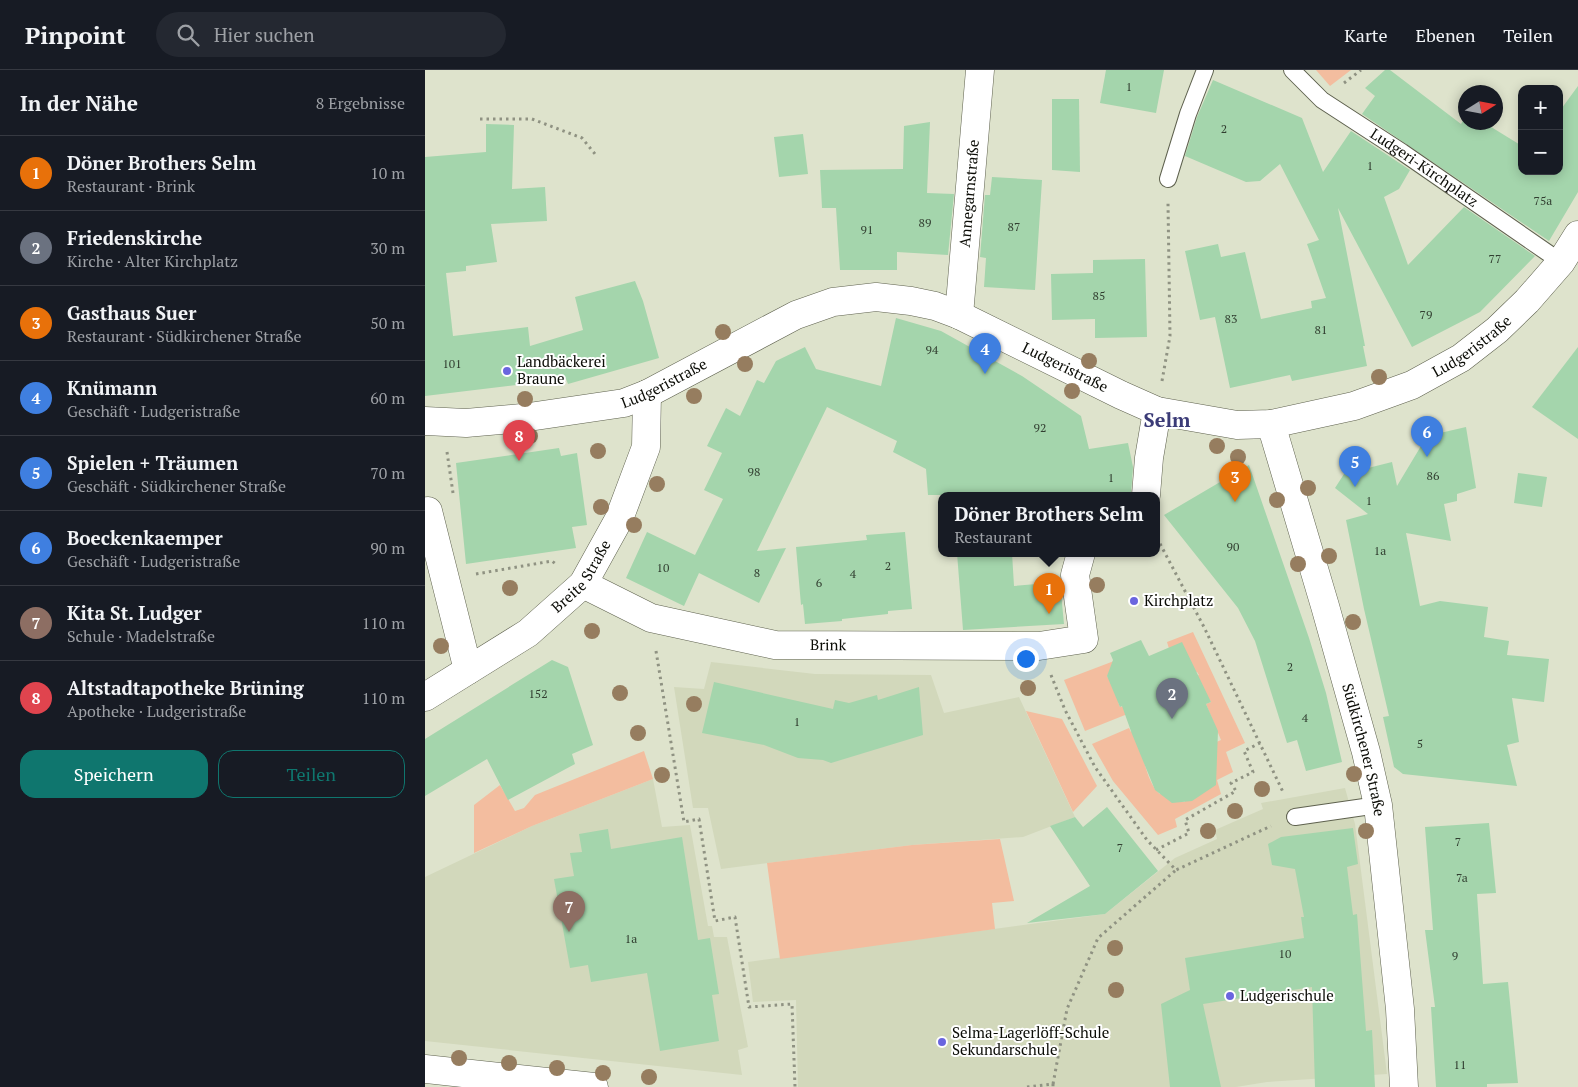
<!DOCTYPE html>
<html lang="de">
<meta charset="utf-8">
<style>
body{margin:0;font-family:"PT Serif",serif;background:#242831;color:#f1f3f6}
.controls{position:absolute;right:15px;top:15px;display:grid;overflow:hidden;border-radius:10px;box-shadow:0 2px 12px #0003}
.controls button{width:45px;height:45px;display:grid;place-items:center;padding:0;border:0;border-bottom:1px solid #363941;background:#171b24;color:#f1f3f6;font:25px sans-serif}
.compass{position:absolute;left:1033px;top:15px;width:45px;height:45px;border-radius:50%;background:#171b24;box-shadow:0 2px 12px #0003;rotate:79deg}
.you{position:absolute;left:600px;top:588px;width:18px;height:18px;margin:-12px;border:4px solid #fff;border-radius:50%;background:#1a73e8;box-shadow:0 0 0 8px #1a73e833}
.badge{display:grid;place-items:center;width:32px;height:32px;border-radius:50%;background:#0f766e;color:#fff;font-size:16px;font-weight:700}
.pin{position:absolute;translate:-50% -41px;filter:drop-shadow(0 1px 2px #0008)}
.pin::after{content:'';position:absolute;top:26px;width:18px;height:15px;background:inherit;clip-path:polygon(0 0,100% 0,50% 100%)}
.popup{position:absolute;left:513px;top:422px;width:222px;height:65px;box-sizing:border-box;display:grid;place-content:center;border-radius:10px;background:#171b24;filter:drop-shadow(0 1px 4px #0005);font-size:16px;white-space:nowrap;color:#9ea1a6}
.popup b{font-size:19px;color:#f1f3f6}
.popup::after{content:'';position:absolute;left:50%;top:100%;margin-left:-10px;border:10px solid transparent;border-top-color:#171b24}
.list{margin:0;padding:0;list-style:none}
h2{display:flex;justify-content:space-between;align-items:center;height:65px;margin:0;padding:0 20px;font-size:21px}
h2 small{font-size:16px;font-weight:400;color:#9ea1a6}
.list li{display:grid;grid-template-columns:32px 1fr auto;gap:15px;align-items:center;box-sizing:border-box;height:75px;padding:0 20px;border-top:1px solid #363941}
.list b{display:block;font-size:19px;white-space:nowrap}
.list p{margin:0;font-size:16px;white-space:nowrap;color:#9ea1a6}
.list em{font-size:16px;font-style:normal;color:#9ea1a6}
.actions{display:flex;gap:10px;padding:15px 20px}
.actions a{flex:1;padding:11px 0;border:1px solid #0f766e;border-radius:15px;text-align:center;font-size:18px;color:#0f766e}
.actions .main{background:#0f766e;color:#fff}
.icon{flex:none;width:28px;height:28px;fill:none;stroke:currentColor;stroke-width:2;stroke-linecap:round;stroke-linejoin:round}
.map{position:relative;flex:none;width:1153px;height:1017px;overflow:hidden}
header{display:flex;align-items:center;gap:30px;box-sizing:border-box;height:70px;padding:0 25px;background:#171b24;border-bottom:1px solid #363941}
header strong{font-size:24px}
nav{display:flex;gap:28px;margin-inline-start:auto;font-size:18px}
.search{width:350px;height:45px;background:#242831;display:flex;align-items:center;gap:12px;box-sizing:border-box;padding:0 18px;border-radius:28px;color:#9ea1a6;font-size:19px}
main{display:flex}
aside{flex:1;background:#171b24}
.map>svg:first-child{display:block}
.built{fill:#d2d8bb}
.green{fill:#f3bd9f}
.building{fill:#a4d5ac}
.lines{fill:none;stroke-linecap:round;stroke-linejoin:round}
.service-casing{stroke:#5e614e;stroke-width:18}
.minor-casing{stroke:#5e614e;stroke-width:29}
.tertiary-casing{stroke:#5e614e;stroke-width:29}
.path{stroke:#8f9282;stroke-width:3;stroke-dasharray:2.5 4;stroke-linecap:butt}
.service{stroke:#fff;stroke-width:16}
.minor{stroke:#fff;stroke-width:28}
.tertiary{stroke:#fff;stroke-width:28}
.tree{fill:#967d5f}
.poi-dot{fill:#6a65df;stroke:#fff;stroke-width:2}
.labels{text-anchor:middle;stroke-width:4;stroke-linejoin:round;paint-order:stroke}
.number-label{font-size:12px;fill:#313e30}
.street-label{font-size:15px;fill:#0b0c06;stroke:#fff}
.poi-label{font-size:15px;fill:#0b0c06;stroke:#fff;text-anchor:start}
.district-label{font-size:20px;font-weight:bold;fill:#3b3b77;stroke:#fff}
</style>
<header>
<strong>Pinpoint</strong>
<div class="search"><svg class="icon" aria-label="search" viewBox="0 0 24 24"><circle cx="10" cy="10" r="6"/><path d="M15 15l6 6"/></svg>Hier suchen</div>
<nav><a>Karte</a><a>Ebenen</a><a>Teilen</a></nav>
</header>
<main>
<aside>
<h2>In der Nähe<small>8 Ergebnisse</small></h2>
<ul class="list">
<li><span class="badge" style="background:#e8710a">1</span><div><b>Döner Brothers Selm</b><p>Restaurant · Brink</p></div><em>10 m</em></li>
<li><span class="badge" style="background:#6b7280">2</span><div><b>Friedenskirche</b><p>Kirche · Alter Kirchplatz</p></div><em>30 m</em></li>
<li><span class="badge" style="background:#e8710a">3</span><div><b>Gasthaus Suer</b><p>Restaurant · Südkirchener Straße</p></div><em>50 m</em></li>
<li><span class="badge" style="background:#3f7fe0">4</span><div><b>Knümann</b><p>Geschäft · Ludgeristraße</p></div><em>60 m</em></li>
<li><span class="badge" style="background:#3f7fe0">5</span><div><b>Spielen + Träumen</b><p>Geschäft · Südkirchener Straße</p></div><em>70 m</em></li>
<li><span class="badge" style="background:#3f7fe0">6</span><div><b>Boeckenkaemper</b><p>Geschäft · Ludgeristraße</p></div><em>90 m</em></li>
<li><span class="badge" style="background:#8d6e63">7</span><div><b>Kita St. Ludger</b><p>Schule · Madelstraße</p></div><em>110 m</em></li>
<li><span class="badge" style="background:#e0444e">8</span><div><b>Altstadtapotheke Brüning</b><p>Apotheke · Ludgeristraße</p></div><em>110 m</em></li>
</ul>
<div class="actions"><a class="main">Speichern</a><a>Teilen</a></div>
</aside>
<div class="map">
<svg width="1153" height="1017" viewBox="0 0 1153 1017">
<rect width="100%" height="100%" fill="#dee3cc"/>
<g class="built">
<polygon points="286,592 390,604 506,605 519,643 594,627 650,747 598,767 487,775 296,799 283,738 268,738 249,617 279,619"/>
<polygon points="228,709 237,757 265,755 283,856 287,856 289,867 302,867 323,977 313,980 317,1005 0,971 0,807 107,756"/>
<polygon points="920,718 930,754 962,1004 842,1012 811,1017 373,1017 371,930 328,932 323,892 680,844 750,788 792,769 790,760 838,739 836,733"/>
</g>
<g class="green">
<polygon points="891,0 926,0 905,16"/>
<path d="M768,562L820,673L801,682L808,702L792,710L796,724L750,749L752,757L733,765L688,711L667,674L704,658L706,662L712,660C716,676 721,714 735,724L739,718L756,732H760V725L778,678L796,670L781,634L786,632L769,607L774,605L772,602L767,604L745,582L742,572Z"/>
<polygon points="689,591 682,607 691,610 698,630 693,632 695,637 702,635 705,643 660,661 639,610"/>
<polygon points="601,641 637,649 672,716 648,742"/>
<polygon points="219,681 228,709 107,756 49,783 49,735 75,715 90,741 99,738 110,725"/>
<polygon points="575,769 589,831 567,833 570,859 355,889 342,793 487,775"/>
</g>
<g class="building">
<polygon points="681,0 739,0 731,43 675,33"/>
<polygon points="960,0 965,0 1036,54 1040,47 1040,52 1058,52 1097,76 1097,101 1134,101 1134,42 1153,16 1153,122 1124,171 937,44 950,26 940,18"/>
<polygon points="788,10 877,48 898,102 926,61 985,100 974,119 959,127 983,195 1039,137 1110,186 1055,242 987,277 913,138 940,276 938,276 942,296 867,311 865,305 805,318 790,247 775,250 760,181 793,174 796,187 820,182 836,249 887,238 886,231 901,228 882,174 894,170 855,94 835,111 821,112 760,86 772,47"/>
<polygon points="627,29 654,29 655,102 627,100"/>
<polygon points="505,52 502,123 529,124 523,185 472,182 472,200 415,200 411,138 397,138 395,100 478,99 479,56"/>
<polygon points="61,54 89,55 87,119 120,117 122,151 66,154 72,192 41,196 41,201 21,203 28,266 103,257 105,276 158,260 150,227 210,211 218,231 234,288 143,314 141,309 0,326 0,87 61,82"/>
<polygon points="378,64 383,104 354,107 349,67"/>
<polygon points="567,107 617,110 610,220 559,217 561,188 555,187 560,125 565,125"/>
<polygon points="720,189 722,267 670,268 670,249 627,250 626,204 668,203 668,190"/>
<polygon points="471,248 516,261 597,306 656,346 664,379 703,373 708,397 706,425 503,425 501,399 468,382 472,371 402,337 332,481 361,478 334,533 274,503 259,536 201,508 222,462 270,485 298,429 279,420 297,383 282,376 301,338 315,346 332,310 339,313 351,291 380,277 391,299 456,316"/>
<polygon points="1153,277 1153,369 1107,337"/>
<polygon points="1041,357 1051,418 1032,424 1032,431 1019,434 1026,471 981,463 995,536 1015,531 1063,537 1059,567 1084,571 1082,585 1124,589 1119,632 1087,628 1094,672 1082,675 1092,716 978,704 969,697 958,647 964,646 939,539 921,450 943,444 910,418 919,404 967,392 972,416 1002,366"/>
<polygon points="134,378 136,386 152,383 162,455 147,457 151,478 41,494 31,393"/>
<polygon points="824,395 884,568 901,623 917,692 881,701 872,670 862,673 830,571 813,538 739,445"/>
<polygon points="1093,403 1122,407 1117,437 1089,433"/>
<polygon points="480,462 487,539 463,541 463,544 417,549 417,551 380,554 378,534 376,535 371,477 442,470 441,465"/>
<polygon points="532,483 587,483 589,516 635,512 639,554 538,560"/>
<polygon points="716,570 724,586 757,572 786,632 781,634 793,661 791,715 767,731 747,733 730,720 707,664 697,636 695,637 682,606 688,590 685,583"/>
<polygon points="127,590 143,597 168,675 147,684 150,694 83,730 62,689 0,726 0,669"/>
<polygon points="289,612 408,639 410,630 424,633 452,625 453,630 494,617 498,665 406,693 398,690 373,688 339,675 277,663"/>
<polygon points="682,737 733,801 680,844 602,853 665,816 625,756 650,747 658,757"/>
<polygon points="1064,753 1071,823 1052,824 1058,914 1083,912 1093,1013 1062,1014 1062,1017 1011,1017 1006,937 1010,937 1000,860 1008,860 1000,757"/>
<polygon points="928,758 933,794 922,797 928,845 932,844 941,961 947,960 950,1017 890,1017 887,917 778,934 796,1017 745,1017 736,934 765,920 760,888 879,868 876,847 879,847 870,799 847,795 843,774 856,767"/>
<polygon points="183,759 186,779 257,767 273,870 285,868 294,924 287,925 294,971 235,981 222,903 166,912 163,895 145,898 129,809 149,806 145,783 157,782 154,764"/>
</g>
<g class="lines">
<defs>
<g id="service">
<path id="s1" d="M867,0L897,30L977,82L1136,192"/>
<polyline points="743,109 763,44 780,0"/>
<polyline points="870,747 953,735"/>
</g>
<g id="minor">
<path id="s2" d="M534,245L555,0"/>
<polyline points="721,425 724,388 732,341"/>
<polyline points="3,441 43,600"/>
<path id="s3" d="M158,514L226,548L350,575L614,576L659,569L650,505L656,483"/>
<path id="s4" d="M0,627L103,563L158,514L194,449L221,377L222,324"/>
<polyline points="0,999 169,1017"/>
</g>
<g id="tertiary">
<path id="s5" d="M0,351L41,353L97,348L199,333L222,324L371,245L408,232L451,227L486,231L510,236L534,245L696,325L732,341L812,355L846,354L929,336L987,315L1036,288L1072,260L1102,231L1136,192L1153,165"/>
<path id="s6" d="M846,354L900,536L941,682L953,735L975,939L979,1017"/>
</g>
</defs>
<use href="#service" class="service-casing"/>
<use href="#minor" class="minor-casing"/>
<use href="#tertiary" class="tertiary-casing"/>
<g class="path">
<polyline points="919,13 936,0"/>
<polyline points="55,49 107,49 157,68 170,84"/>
<polyline points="737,311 745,266 743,133"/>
<polyline points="22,382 28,423"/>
<polyline points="732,468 779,557 859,724"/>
<polyline points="51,504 127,491 132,495"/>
<polyline points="231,581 259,752 274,749 290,851 310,847 324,937 367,934 370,1017"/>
<polyline points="626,605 640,640 670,697 722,770 751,800 846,756"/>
<polyline points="731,780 764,763 760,750 811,721 806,713 828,702 819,681 835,673"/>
<polyline points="628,1014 642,939 673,868 751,800"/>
<polyline points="602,1017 628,1014 628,1017"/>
</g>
<use href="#service" class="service"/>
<use href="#minor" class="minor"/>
<use href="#tertiary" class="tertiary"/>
</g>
<g class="tree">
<circle cx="298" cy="262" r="8"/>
<circle cx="664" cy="291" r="8"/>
<circle cx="320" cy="294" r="8"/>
<circle cx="954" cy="307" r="8"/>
<circle cx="647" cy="321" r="8"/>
<circle cx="269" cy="326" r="8"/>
<circle cx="100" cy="329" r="8"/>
<circle cx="105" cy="366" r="8"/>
<circle cx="792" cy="376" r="8"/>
<circle cx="173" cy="381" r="8"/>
<circle cx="813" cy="387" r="8"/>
<circle cx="232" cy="414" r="8"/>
<circle cx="883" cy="418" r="8"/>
<circle cx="852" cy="430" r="8"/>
<circle cx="176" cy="437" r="8"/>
<circle cx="209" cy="455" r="8"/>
<circle cx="904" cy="486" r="8"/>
<circle cx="873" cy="494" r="8"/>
<circle cx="672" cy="515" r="8"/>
<circle cx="85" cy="518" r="8"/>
<circle cx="928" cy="552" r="8"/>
<circle cx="167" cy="561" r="8"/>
<circle cx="16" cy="576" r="8"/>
<circle cx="603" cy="618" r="8"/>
<circle cx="195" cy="623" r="8"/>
<circle cx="269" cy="634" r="8"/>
<circle cx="213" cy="663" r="8"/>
<circle cx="929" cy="704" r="8"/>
<circle cx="237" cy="705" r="8"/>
<circle cx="837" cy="719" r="8"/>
<circle cx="810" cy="741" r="8"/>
<circle cx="783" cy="761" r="8"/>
<circle cx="941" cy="761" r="8"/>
<circle cx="690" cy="878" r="8"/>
<circle cx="691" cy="920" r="8"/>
<circle cx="34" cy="988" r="8"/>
<circle cx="84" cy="993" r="8"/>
<circle cx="132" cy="998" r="8"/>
<circle cx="178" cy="1003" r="8"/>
<circle cx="224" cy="1007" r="8"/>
</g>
<g class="poi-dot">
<circle cx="82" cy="301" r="5"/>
<circle cx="709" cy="531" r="5"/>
<circle cx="805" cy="926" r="5"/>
<circle cx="517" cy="972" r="5"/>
</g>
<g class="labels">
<g class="number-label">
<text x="704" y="21">1</text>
<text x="799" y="63">2</text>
<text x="945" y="100">1</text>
<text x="1118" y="135">75a</text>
<text x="500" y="157">89</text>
<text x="589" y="161">87</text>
<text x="442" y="164">91</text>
<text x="1070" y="193">77</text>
<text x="674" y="230">85</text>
<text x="1001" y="249">79</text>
<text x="806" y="253">83</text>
<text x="896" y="264">81</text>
<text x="507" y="284">94</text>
<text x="27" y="298">101</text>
<text x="615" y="362">92</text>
<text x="329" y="406">98</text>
<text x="1008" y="410">86</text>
<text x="686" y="412">1</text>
<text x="944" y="435">1</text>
<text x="808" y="481">90</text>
<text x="955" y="485">1a</text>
<text x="463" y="500">2</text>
<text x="238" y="502">10</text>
<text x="332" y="507">8</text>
<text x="428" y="508">4</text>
<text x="394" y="517">6</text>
<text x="865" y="601">2</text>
<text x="113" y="628">152</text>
<text x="880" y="652">4</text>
<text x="372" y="656">1</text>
<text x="995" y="678">5</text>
<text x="1033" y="776">7</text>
<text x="695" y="782">7</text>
<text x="1037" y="812">7a</text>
<text x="206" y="873">1a</text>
<text x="860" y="888">10</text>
<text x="1030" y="890">9</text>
<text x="1035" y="999">11</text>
</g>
<g class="street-label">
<text dy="5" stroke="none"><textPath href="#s1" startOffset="165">Ludgeri-Kirchplatz</textPath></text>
<text dy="5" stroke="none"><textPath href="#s2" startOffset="122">Annegarnstraße</textPath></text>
<text dy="5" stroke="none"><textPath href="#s5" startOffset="1115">Ludgeristraße</textPath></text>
<text dy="5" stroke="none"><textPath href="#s5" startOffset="680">Ludgeristraße</textPath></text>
<text dy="5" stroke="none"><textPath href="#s5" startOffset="245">Ludgeristraße</textPath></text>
<text dy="5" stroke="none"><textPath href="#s4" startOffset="200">Breite Straße</textPath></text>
<text dy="5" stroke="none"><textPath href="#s3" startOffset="256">Brink</textPath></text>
<text dy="5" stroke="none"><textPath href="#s6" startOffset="339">Südkirchener Straße</textPath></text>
</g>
<g class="poi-label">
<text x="92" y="297">Landbäckerei<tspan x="92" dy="17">Braune</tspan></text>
<text x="719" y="536">Kirchplatz</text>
<text x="815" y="931">Ludgerischule</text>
<text x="527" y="968">Selma-Lagerlöff-Schule<tspan x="527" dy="17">Sekundarschule</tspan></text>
</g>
<g class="district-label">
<text x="742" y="357">Selm</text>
</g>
</g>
</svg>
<div class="controls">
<button>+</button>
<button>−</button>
</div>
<svg class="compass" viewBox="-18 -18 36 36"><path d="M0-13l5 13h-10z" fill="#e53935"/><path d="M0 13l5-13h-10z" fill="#9ea1a6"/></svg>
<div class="you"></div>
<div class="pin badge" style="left:624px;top:544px;background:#e8710a">1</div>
<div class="popup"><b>Döner Brothers Selm</b>Restaurant</div>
<div class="pin badge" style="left:747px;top:649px;background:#6b7280">2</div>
<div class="pin badge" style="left:810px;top:432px;background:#e8710a">3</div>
<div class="pin badge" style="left:560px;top:304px;background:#3f7fe0">4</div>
<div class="pin badge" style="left:930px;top:417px;background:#3f7fe0">5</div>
<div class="pin badge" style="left:1002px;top:387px;background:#3f7fe0">6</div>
<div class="pin badge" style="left:144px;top:862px;background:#8d6e63">7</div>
<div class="pin badge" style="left:94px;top:391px;background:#e0444e">8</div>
</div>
</main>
